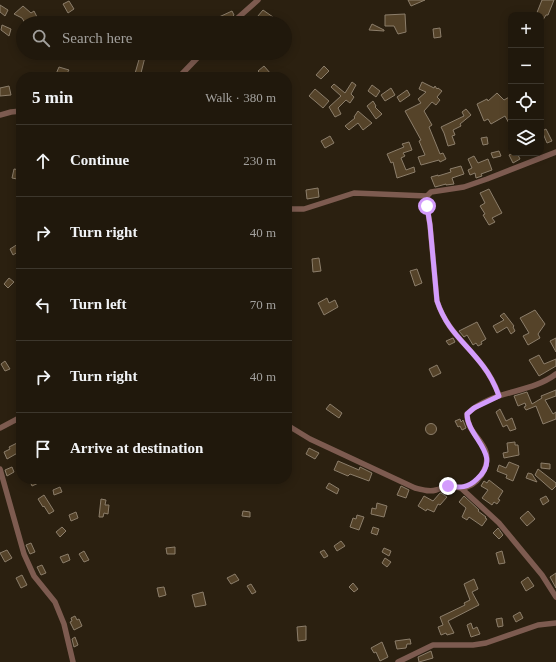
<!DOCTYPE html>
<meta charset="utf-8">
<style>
body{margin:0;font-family:Georgia,serif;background:#282115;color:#f1f3f6}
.controls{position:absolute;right:12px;top:12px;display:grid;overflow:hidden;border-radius:8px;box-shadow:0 2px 10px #0003}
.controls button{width:36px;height:36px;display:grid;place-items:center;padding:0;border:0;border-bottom:1px solid #3d372d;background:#20180c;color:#f1f3f6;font:20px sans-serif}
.stop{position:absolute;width:12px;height:12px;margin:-9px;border:3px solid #d39cfc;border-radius:50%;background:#fff}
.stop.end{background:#d39cfc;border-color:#fff;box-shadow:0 1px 4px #0008}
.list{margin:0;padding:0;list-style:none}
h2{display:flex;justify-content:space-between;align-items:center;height:52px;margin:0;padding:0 16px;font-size:17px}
h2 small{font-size:13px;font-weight:400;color:#a2a09d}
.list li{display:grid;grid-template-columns:26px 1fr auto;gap:12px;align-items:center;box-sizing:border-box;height:72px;padding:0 16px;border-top:1px solid #3d372d}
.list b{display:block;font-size:15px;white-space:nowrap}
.list em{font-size:13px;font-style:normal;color:#a2a09d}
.icon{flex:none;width:22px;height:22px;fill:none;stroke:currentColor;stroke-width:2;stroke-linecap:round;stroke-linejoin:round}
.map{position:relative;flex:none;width:556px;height:662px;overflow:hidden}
.search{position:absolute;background:#20180c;box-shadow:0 2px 10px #0003;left:16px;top:16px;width:276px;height:44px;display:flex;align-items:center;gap:10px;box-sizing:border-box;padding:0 14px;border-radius:22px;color:#a2a09d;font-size:15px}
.panel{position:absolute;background:#20180c;box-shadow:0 2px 10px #0003;left:16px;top:72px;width:276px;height:412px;border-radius:16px}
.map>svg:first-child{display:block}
.building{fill:#554329;stroke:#8c7e6b}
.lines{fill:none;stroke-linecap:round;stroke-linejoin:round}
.street{stroke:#7d5b50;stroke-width:5.5}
.route{stroke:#d39cfc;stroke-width:5}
</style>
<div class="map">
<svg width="556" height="662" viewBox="0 0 556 662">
<rect width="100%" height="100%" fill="#2b2010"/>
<g class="building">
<polygon points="408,0 425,0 411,6"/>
<polygon points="542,0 554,0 548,15 546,15 541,23 541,15 536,15"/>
<polygon points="69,1 74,9 68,13 63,4"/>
<polygon points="0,5 8,10 5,16 0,12"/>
<polygon points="23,6 31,13 34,11 37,17 30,23 25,23 22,18 14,14"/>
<polygon points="263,10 273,17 268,23 252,23"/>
<polygon points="232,11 234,15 228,22 222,23 219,17"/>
<polygon points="405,14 406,32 398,34 394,26 385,26 385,15"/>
<polygon points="372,24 384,30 384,31 369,30"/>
<polygon points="2,25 11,29 9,36 1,30"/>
<polygon points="440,28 441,37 434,38 433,29"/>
<polygon points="140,56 145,57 140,77 134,77"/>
<polygon points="264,66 271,74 268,77 264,77 258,71"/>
<polygon points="324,66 329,71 321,79 316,75"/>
<polygon points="59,67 69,70 66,75 56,74"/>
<polygon points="352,82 356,85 351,94 354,97 350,103 346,100 338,108 341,114 335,117 329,107 341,96 331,87 334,84 345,93"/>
<polygon points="422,82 434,88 435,86 437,89 438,88 442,91 437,97 440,100 436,105 432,102 424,111 432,125 429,127 440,154 443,153 446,159 440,162 439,160 421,165 418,157 425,155 419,141 421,140 405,111 421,103 418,99 426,92 419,89"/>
<polygon points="372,85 380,91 376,97 368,91"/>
<polygon points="9,86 11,95 0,96 0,88"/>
<polygon points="391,88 395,95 385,101 381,95"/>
<polygon points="315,89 329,101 323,108 309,96"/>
<polygon points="407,90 410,95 400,102 397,97"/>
<polygon points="497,93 504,100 511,96 511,127 505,116 491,124 488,119 484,121 477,104 487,99 488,101"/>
<polygon points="373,101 376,106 375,107 382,114 376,119 367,106"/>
<polygon points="466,109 471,115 460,124 461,126 453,130 455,135 452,136 455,144 448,146 444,133 441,127 464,116 462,112"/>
<polygon points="358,111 372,123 363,130 358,123 349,130 345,126 355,118 354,117"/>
<polygon points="546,129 552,141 547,143 542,131"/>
<polygon points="330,136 334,143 325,148 321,141"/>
<polygon points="487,137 488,144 483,145 481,138"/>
<polygon points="409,142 412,150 403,153 405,156 401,158 406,170 414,167 415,172 397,178 393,162 391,163 387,154 404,147 402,144"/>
<polygon points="499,151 501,156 493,158 491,153"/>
<polygon points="513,153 517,153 520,159 513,163 509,155"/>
<polygon points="474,156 478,163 488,159 492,170 481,174 482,176 476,178 475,173 470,175 468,170 472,168 468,159"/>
<polygon points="461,166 464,174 452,178 454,184 446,185 446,184 435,187 431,177 438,175 438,176 451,172 450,169"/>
<polygon points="14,169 20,170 17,179 12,178"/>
<polygon points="318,188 319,197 307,199 306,190"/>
<polygon points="489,189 502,213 492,218 495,222 489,225 483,215 485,214 480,206 485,203 480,193"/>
<polygon points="18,244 21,250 13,255 10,249"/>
<polygon points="319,258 321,271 313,272 312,259"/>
<polygon points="417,269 422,283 415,286 410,271"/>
<polygon points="9,278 14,282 8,288 4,284"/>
<polygon points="327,298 329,303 335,300 338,307 324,315 318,303"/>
<polygon points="535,310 545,324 538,334 540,338 528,345 523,336 529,333 520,318"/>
<polygon points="504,313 514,326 513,327 515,331 511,334 507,327 497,333 493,326 504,320 500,316"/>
<polygon points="477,322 486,339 481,342 482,344 478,346 476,343 473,345 467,335 464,337 459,331"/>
<polygon points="453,338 455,342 449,345 446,341"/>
<polygon points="556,338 556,352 550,341"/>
<polygon points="539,355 544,364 556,359 556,366 539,376 529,360"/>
<polygon points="5,361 10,369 5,371 1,364"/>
<polygon points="437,365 441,373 433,377 429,369"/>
<polygon points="556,390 556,396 545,400 553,414 556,412 556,419 543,424 536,406 526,410 524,407 526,406 525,403 518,406 514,396 527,392 532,404 542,398 541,396"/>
<polygon points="330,404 342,413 339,418 326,409"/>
<polygon points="500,409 506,421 512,418 516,429 510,431 507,425 503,427 496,412"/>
<polygon points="460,419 461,422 463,420 466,428 462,430 460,426 458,427 455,421"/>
<circle cx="431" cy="429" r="5.5"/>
<polygon points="515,442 515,445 518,445 519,455 504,458 503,453 508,452 507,443"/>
<polygon points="17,443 21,451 7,459 4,452 10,449 9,447"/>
<polygon points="309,448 319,453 315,459 306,454"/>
<polygon points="338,461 359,470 360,467 372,473 369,481 350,474 348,476 334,470"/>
<polygon points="509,462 519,466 513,481 506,478 507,475 497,471 499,465 506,468"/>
<polygon points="541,463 550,464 550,469 541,468"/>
<polygon points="12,467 14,472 7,476 5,470"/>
<polygon points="538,469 556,483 556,486 552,490 535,475"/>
<polygon points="528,473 532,474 537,482 526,478"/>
<polygon points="29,479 47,479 32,486"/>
<polygon points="489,480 503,491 498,499 500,500 497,504 494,502 492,505 482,498 488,490 481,486 484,481 487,483"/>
<polygon points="329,483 339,489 337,494 326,488"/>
<polygon points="401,486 409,490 406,498 397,495"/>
<polygon points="60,487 62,492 54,495 53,490"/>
<polygon points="440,493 441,493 447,497 440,505 438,504 434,512 427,509 426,511 418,506 424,496 433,501"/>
<polygon points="44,495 54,511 49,514 44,506 43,507 38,499"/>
<polygon points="464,496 479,510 478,511 486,517 485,518 487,519 482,526 469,517 467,520 462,517 466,508 459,502"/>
<polygon points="546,496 549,501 543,505 540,499"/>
<polygon points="101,499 106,500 105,505 109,505 108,514 104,513 103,517 99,517"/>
<polygon points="377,503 387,506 384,517 371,514 372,508 376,509"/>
<polygon points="243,511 250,512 250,517 242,516"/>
<polygon points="528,511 535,519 527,526 520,518"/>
<polygon points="76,512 78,518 71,521 69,515"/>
<polygon points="357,515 364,517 359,530 350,527 353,518 356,519"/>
<polygon points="62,527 66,531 60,537 56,532"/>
<polygon points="373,527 379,529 377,535 371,533"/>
<polygon points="498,528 503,535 499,539 493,533"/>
<polygon points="341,541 345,546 337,551 334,546"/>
<polygon points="31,543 35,552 30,554 26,545"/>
<polygon points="175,547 175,554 167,554 166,548"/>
<polygon points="384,548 391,551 389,556 382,552"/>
<polygon points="7,550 12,558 5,562 0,553"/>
<polygon points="324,550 328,556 324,558 320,552"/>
<polygon points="84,551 89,560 84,562 79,554"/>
<polygon points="502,551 505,563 499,564 496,553"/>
<polygon points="68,554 70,560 63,563 60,557"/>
<polygon points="385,558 391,562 387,567 382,563"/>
<polygon points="42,565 46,573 41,575 37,567"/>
<polygon points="556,573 556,588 550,577"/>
<polygon points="235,574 239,580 231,584 227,578"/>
<polygon points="22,575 27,585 21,588 16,578"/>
<polygon points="528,577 534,586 526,591 521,582"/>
<polygon points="474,579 478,589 472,592 479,605 448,621 454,633 447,635 446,633 441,635 438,627 443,625 440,617 465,605 464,603 470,600 464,584"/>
<polygon points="353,583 358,589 354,592 349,587"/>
<polygon points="251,584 256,592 252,594 247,586"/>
<polygon points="164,587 166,595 159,597 157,588"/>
<polygon points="203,592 206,605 195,607 192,595"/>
<polygon points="520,612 523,618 516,622 513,616"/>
<polygon points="75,616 77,620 79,619 82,626 74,630 70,622 72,621 71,618"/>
<polygon points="502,618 503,626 498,627 496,619"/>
<polygon points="471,623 473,629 477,627 480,634 471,637 467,625"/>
<polygon points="306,626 306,640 298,641 297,627"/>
<polygon points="75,637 78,645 74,647 72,639"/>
<polygon points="410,639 411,644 407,644 406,648 397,649 395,641"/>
<polygon points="382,642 388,657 380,661 376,652 374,653 371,648"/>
<polygon points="431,651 433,658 419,662 418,657"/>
</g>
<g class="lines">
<g class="street">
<polyline points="232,23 258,0"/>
<polyline points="179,77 202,53"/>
<polyline points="0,115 11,112 21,111"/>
<polyline points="287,209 304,209 354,193 427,196"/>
<path d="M499,395C495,385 490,375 483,366C465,342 447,331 437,301L430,225L426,200L427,196L431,192L464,187L487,179L556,152"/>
<path d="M287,425L310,439L415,488C423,490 429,492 436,490C440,489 444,487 448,486C452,486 456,488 461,488C477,487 490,468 486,452C482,439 467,431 467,414C491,390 530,394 556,374"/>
<polyline points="0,428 21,417"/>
<polyline points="0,469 24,554 34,576 55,602 64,624 73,662"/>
<polyline points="461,488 499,523 542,575 556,597"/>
<polyline points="398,662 433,645 473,645 486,643 538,625 556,623"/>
</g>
</g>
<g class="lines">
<path class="route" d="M427,206L430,225L437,301C447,331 465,342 483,366C490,375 495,385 499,396L474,408L467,414C467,438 504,455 477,479C468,488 460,488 448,486"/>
</g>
</svg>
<div class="controls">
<button>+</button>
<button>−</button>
<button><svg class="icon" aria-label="locate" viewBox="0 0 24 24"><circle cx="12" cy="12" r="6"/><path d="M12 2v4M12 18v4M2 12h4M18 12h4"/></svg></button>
<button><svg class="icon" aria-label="layers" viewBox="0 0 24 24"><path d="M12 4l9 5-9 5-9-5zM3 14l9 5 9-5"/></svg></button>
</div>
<div class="stop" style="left:427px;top:206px"></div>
<div class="stop end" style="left:448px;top:486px"></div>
<div class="search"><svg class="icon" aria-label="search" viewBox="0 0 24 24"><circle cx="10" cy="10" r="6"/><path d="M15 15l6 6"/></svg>Search here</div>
<section class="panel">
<h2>5 min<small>Walk · 380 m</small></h2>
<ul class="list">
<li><svg class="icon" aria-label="ahead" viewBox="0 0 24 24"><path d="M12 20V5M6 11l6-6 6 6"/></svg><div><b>Continue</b></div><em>230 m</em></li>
<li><svg class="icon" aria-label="right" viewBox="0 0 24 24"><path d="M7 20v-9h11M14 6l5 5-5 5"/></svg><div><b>Turn right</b></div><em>40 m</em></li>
<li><svg class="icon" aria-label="left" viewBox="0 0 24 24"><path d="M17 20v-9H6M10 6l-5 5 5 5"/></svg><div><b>Turn left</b></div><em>70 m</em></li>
<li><svg class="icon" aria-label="right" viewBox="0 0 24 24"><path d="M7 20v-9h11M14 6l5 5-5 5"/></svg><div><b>Turn right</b></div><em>40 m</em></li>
<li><svg class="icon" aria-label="arrive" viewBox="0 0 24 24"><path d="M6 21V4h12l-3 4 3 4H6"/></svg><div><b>Arrive at destination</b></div></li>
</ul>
</section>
</div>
